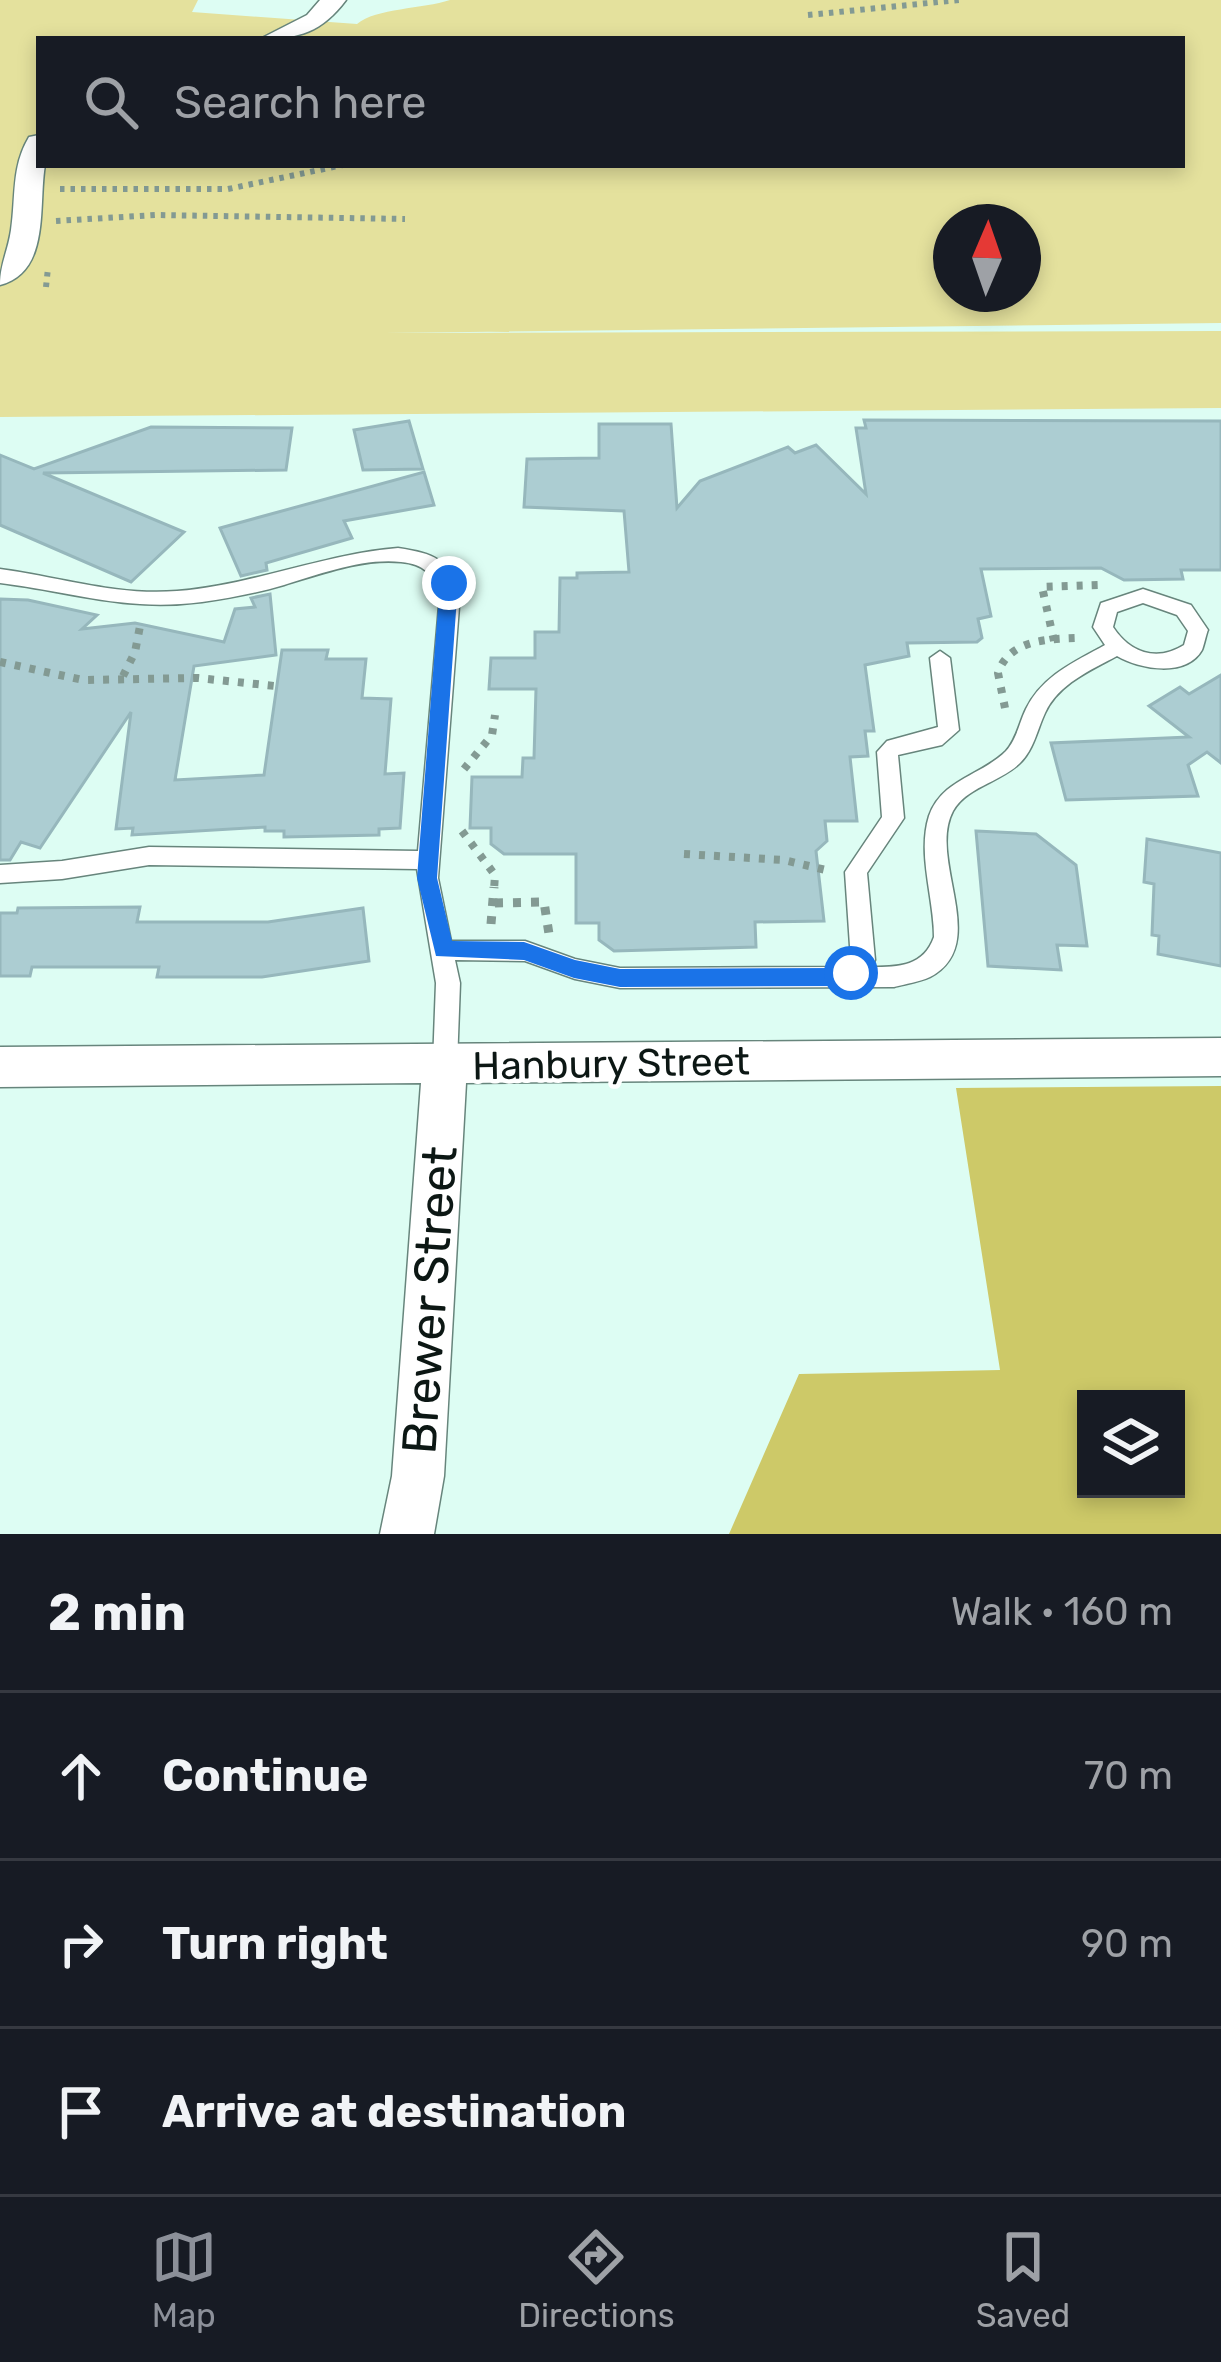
<!DOCTYPE html>
<meta charset="utf-8">
<style>
body{margin:0;font-family:Rubik,sans-serif;background:#242831;color:#f1f3f6}
.controls{position:absolute;right:36px;bottom:36px;display:grid;overflow:hidden;border-radius:0px;box-shadow:0 6px 18px #0003}
.controls button{width:108px;height:108px;display:grid;place-items:center;padding:0;border:0;border-bottom:3px solid #363941;background:#171b24;color:#f1f3f6;font:60px sans-serif}
.compass{position:absolute;left:933px;top:204px;width:108px;height:108px;border-radius:50%;background:#171b24;box-shadow:0 6px 18px #0003;rotate:2deg}
.stop{position:absolute;width:36px;height:36px;margin:-27px;border:9px solid #1a73e8;border-radius:50%;background:#fff}
.stop.end{background:#1a73e8;border-color:#fff;box-shadow:0 3px 12px #0008}
.list{margin:0;padding:0;list-style:none}
h2{display:flex;justify-content:space-between;align-items:center;height:156px;margin:0;padding:0 48px;font-size:51px}
h2 small{font-size:39px;font-weight:400;color:#9ea1a6}
.list li{display:grid;grid-template-columns:78px 1fr auto;gap:36px;align-items:center;box-sizing:border-box;height:168px;padding:0 48px;border-top:3px solid #363941}
.list b{display:block;font-size:45px;white-space:nowrap}
.list em{font-size:39px;font-style:normal;color:#9ea1a6}
.icon{flex:none;width:66px;height:66px;fill:none;stroke:currentColor;stroke-width:2;stroke-linecap:round;stroke-linejoin:round}
.map{position:relative;flex:none;width:1221px;height:1534px;overflow:hidden}
.search{position:absolute;background:#171b24;box-shadow:0 6px 18px #0003;left:36px;right:36px;top:36px;height:132px;display:flex;align-items:center;gap:30px;box-sizing:border-box;padding:0 42px;border-radius:0px;color:#9ea1a6;font-size:45px}
.sheet{height:660px;background:#171b24}
nav{display:flex;justify-content:space-around;align-items:center;box-sizing:border-box;height:168px;border-top:3px solid #363941;background:#171b24;font-size:33px;color:#9ea1a6}
nav a{display:grid;justify-items:center;gap:6px}
nav .on{color:#8c9099}
.map>svg:first-child{display:block}
.green{fill:#e4e19d;fill-rule:evenodd}
.forest{fill:#cdc968;fill-rule:evenodd}
.building{fill:#accdd2;stroke:#96b7bc;stroke-width:3}
.lines{fill:none;stroke-linecap:round;stroke-linejoin:round}
.service-casing{stroke:#67857c;stroke-width:3}
.minor-casing{stroke:#67857c;stroke-width:3}
.path-far2{stroke:#839a93;stroke-width:6;stroke-dasharray:4.5 6;stroke-linecap:butt}
.path-far1{stroke:#839a93;stroke-width:8;stroke-dasharray:6 9;stroke-linecap:butt}
.path{stroke:#839a93;stroke-width:9;stroke-dasharray:8 10;stroke-linecap:butt}
.service{fill:#fff;fill-rule:evenodd}
.minor{fill:#fff;fill-rule:evenodd}
.route{fill:#1a73e8}
.labels{text-anchor:middle;stroke-width:9;stroke-linejoin:round;paint-order:stroke}
.street-label{font-size:39px;fill:#0c1714;stroke:#fff}
.near-street-label{font-size:48px;fill:#0c1714;stroke:#fff}
</style>
<div class="map">
<svg width="1221" height="1534" viewBox="0 0 1221 1534">
<rect width="100%" height="100%" fill="#ddfdf3"/>
<path class="green" d="M0,0H198L192,12L357,24C376,8 423,9 450,0H1221V323L384,333L1221,331V408L0,417ZM39,39H1182V165H39ZM951,222H1023V294H951Z"/>
<path class="forest" d="M1221,1086V1534H729L799,1374L1000,1370L956,1088ZM1086,1399H1176V1489H1086Z"/>
<g class="building">
<polygon points="864,420 1221,421 1221,570 1181,570 1183,579 1124,580 1101,568 981,569 991,616 978,619 982,638 977,642 907,643 909,656 865,665 874,731 865,731 868,756 850,757 857,821 825,821 827,841 816,851 824,921 755,922 756,947 614,951 599,940 599,923 576,923 576,854 504,854 491,844 491,828 470,828 472,777 522,777 523,758 534,758 536,689 489,689 491,658 535,658 535,632 559,632 560,578 577,578 577,573 629,572 624,511 524,507 527,459 599,458 599,424 671,424 677,508 700,481 788,447 795,453 816,445 866,494 856,428 866,428"/>
<polygon points="409,421 423,469 363,470 354,430"/>
<polygon points="151,427 292,428 286,470 43,473 184,532 131,582 0,525 0,455 34,469"/>
<polygon points="424,472 434,505 344,521 352,538 266,563 267,570 241,576 220,528"/>
<polygon points="270,594 276,655 194,666 175,780 264,775 282,650 328,650 326,659 366,659 362,698 391,699 385,774 404,773 400,828 379,829 379,835 284,837 284,831 265,831 265,827 132,835 133,828 116,829 131,712 40,848 21,842 10,860 0,860 0,599 28,600 97,615 82,629 135,623 224,642 235,609 255,607 251,598"/>
<polygon points="1221,675 1221,763 1207,752 1188,765 1198,796 1066,800 1051,743 1189,737 1149,706 1180,687 1189,694"/>
<polygon points="976,831 1036,834 1076,865 1087,946 1057,945 1061,970 988,966"/>
<polygon points="1147,839 1221,853 1221,966 1158,954 1159,936 1152,935 1154,884 1144,882"/>
<polygon points="140,907 137,922 268,922 363,908 369,961 262,977 157,977 159,967 32,967 30,976 0,976 0,913 17,913 18,908"/>
</g>
<g class="lines">
<defs>
<path id="service" d="M398,548C436,554 446,558 460,594L438,878L451,941H525L575,959L620,968L837,967L851,961L845,872L882,817L877,752L887,741L938,727L930,658L940,651L950,658L959,730L942,745L898,755L904,818L867,873L875,960L872,967C899,967 924,966 934,937C934,898 917,854 929,816C942,779 981,776 1006,751C1017,739 1019,723 1026,709C1042,676 1074,662 1105,645L1093,627L1101,603L1143,589L1191,605L1208,630C1207,631 1203,649 1202,650C1186,678 1139,669 1117,656C1091,670 1058,684 1045,713C1037,730 1034,749 1020,763C1001,782 966,787 953,811C927,860 992,944 930,977C920,982 905,984 894,987L620,988L575,979L525,961L455,960L460,983L457,1064L453,1071L445,1074L437,1071L433,1064L436,983L417,869L149,865L62,879L0,883V865L62,861L149,847L418,851L440,594C433,574 424,564 401,562C362,558 321,574 284,585C257,593 230,598 202,602C126,612 73,592 0,583V569C60,577 116,596 177,591C253,585 323,554 398,548ZM1143,603L1177,615L1188,631L1184,645C1157,662 1130,653 1113,627L1117,612Z"/>
<g id="minor">
<path d="M320,0H346C322,32 299,39 260,39L307,15Z"/>
<path d="M39,135V165H45C38,204 51,272 0,285C0,264 8,251 11,230C16,197 11,167 29,137Z"/>
<polygon points="1221,1038 1221,1076 466,1083 444,1476 434,1534 380,1534 392,1476 421,1083 0,1087 0,1047"/>
</g>
</defs>
<use href="#service" class="service-casing"/>
<use href="#minor" class="minor-casing"/>
<g class="path-far2">
<polyline points="808,15 959,0"/>
<polyline points="60,189 228,189 343,165"/>
<polyline points="56,221 155,215 405,219"/>
<polyline points="46,287 48,268"/>
</g>
<g class="path-far1">
<polyline points="1054,641 1042,587 1098,585"/>
<polyline points="0,662 83,680 198,678 275,686"/>
<polyline points="123,676 135,652 141,621"/>
<path d="M1005,708L998,673C1009,640 1046,639 1077,638"/>
<polyline points="464,769 492,735 495,715"/>
<polyline points="462,831 495,875 494,890"/>
<polyline points="684,854 784,860 830,871"/>
</g>
<g class="path">
<polyline points="495,903 544,902 549,934"/>
<polyline points="491,924 494,887"/>
</g>
<use href="#service" class="service"/>
<use href="#minor" class="minor"/>
</g>
<polygon class="route" points="449,577 458,583 437,878 452,941 524,942 575,960 620,969 838,968 851,964 862,973 859,979 838,986 620,987 574,978 524,960 436,956 417,878 440,583"/>
<g class="labels">
<g class="street-label">
<text transform="translate(611 1063) rotate(-1)" y="14">Hanbury Street</text>
</g>
<g class="near-street-label">
<text transform="translate(429 1300) rotate(-86)" y="17">Brewer Street</text>
</g>
</g>
</svg>
<div class="controls">
<button><svg class="icon" aria-label="layers" viewBox="0 0 24 24"><path d="M12 4l9 5-9 5-9-5zM3 14l9 5 9-5"/></svg></button>
</div>
<svg class="compass" viewBox="-18 -18 36 36"><path d="M0-13l5 13h-10z" fill="#e53935"/><path d="M0 13l5-13h-10z" fill="#9ea1a6"/></svg>
<div class="stop" style="left:851px;top:973px"></div>
<div class="stop end" style="left:449px;top:583px"></div>
<div class="search"><svg class="icon" aria-label="search" viewBox="0 0 24 24"><circle cx="10" cy="10" r="6"/><path d="M15 15l6 6"/></svg>Search here</div>
</div>
<section class="sheet">
<h2>2 min<small>Walk · 160 m</small></h2>
<ul class="list">
<li><svg class="icon" aria-label="ahead" viewBox="0 0 24 24"><path d="M12 20V5M6 11l6-6 6 6"/></svg><div><b>Continue</b></div><em>70 m</em></li>
<li><svg class="icon" aria-label="right" viewBox="0 0 24 24"><path d="M7 20v-9h11M14 6l5 5-5 5"/></svg><div><b>Turn right</b></div><em>90 m</em></li>
<li><svg class="icon" aria-label="arrive" viewBox="0 0 24 24"><path d="M6 21V4h12l-3 4 3 4H6"/></svg><div><b>Arrive at destination</b></div></li>
</ul>
</section>
<nav>
<a class="on"><svg class="icon" aria-label="map" viewBox="0 0 24 24"><path d="M3 6l6-2 6 2 6-2v14l-6 2-6-2-6 2zM9 4v14M15 6v14"/></svg>Map</a>
<a><svg class="icon" aria-label="directions" viewBox="0 0 24 24"><path d="M12 3l9 9-9 9-9-9zM9 14v-3h6M13 9l2 2-2 2"/></svg>Directions</a>
<a><svg class="icon" aria-label="saved" viewBox="0 0 24 24"><path d="M7 4h10v16l-5-4-5 4z"/></svg>Saved</a>
</nav>
